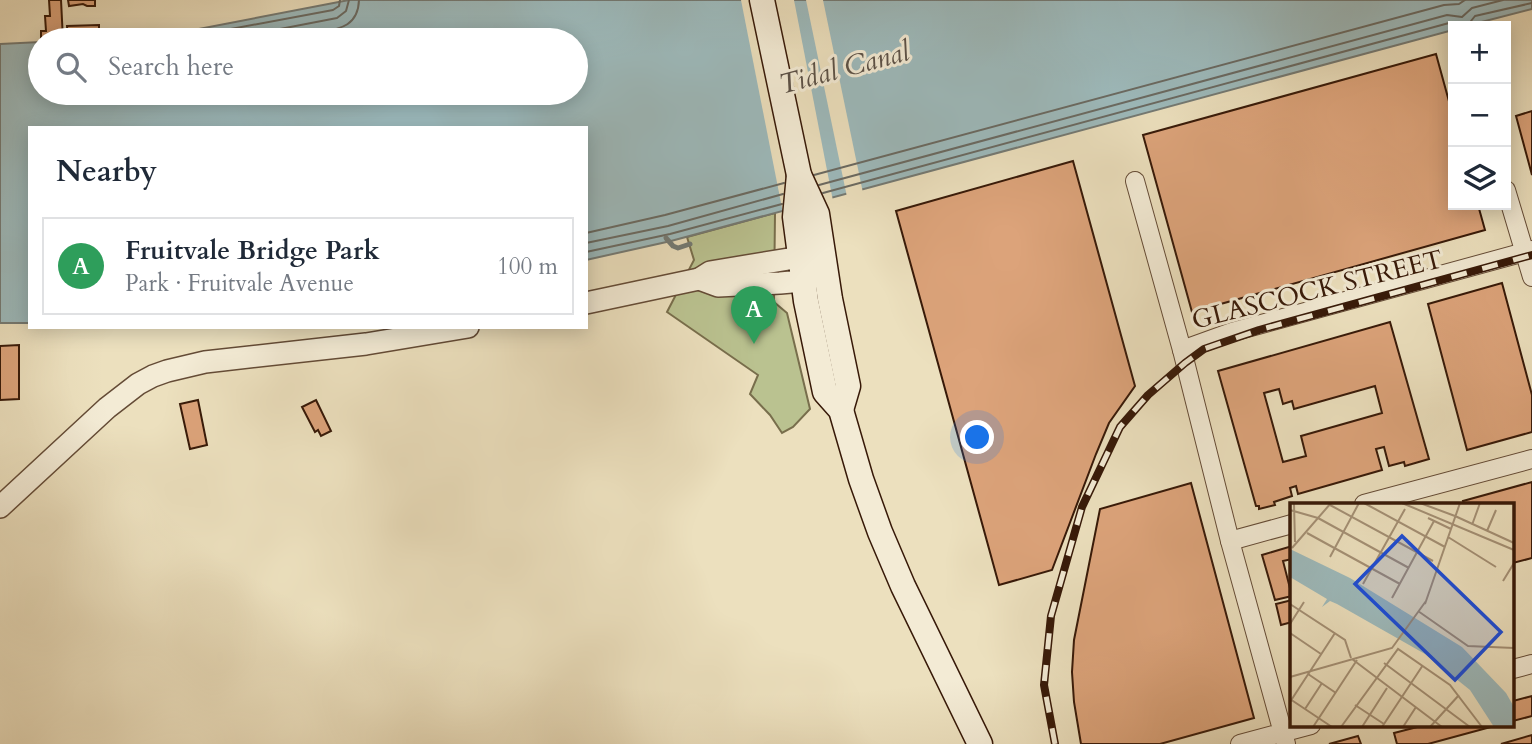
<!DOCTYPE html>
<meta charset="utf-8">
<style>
body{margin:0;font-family:Cardo,serif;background:#f2f2f3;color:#1f2937}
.controls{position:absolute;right:21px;top:21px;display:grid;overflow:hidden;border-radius:0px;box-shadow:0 4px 18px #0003}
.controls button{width:63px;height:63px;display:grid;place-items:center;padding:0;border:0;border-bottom:2px solid #e0e1e3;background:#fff;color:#1f2937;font:35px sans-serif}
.you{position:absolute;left:978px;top:438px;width:24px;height:24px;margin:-18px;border:5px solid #fff;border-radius:50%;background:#1a73e8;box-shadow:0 0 0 10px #1a73e833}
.badge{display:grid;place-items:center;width:46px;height:46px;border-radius:50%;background:#8f2418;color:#fff;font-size:23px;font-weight:700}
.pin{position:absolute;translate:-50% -58px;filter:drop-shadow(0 2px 4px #0008)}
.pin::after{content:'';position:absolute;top:37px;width:24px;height:21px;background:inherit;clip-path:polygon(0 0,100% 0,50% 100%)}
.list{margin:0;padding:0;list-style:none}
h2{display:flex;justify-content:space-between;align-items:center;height:91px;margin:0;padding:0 28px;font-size:30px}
h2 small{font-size:23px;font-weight:400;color:#747a83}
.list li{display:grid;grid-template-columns:46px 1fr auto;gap:21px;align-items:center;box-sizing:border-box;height:98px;margin:0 14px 14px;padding:0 14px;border:2px solid #e0e1e3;border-radius:0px}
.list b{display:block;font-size:26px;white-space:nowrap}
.list p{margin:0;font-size:23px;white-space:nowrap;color:#747a83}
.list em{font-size:23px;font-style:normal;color:#747a83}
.icon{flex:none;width:38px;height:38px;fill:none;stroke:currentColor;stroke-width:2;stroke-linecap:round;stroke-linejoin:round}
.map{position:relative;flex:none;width:1532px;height:744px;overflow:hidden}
.search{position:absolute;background:#fff;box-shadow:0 4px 18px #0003;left:28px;top:28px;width:560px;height:77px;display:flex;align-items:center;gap:18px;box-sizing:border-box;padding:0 24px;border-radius:38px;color:#747a83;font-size:26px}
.panel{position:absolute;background:#fff;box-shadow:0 4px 18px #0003;left:28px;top:126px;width:560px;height:203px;border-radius:0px}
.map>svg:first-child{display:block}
.green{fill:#bac290;stroke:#786e4c;stroke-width:2}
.water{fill:#9dbabc;stroke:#747a74;stroke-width:2}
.pier{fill:#ece0be}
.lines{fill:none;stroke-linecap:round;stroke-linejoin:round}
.shore{stroke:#6a6a62;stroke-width:2}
.stream{stroke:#747a74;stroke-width:5}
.building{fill:#dca37a;stroke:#371908;stroke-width:2;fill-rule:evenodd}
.minor-casing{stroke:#644b36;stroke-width:20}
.tertiary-casing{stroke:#644b36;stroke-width:24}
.secondary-casing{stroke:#371908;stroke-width:27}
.minor{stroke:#f3ebd5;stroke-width:18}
.tertiary{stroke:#f3ebd5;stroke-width:21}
.secondary{stroke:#f3ebd5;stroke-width:24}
.rail-casing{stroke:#371908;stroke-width:8}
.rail{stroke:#f3ebd5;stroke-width:5;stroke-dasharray:16;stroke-linecap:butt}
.labels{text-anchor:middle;stroke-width:6;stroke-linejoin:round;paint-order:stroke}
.street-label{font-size:26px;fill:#371908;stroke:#f3ebd5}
.water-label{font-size:28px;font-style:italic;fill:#5b5147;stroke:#f3ebd5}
.inset-road{fill:none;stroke:#a49075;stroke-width:2}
.view{fill:#1d4ed8;fill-opacity:0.15;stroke:#1d4ed8;stroke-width:3.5}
.inset-edge{fill:none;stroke:#371908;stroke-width:3.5}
</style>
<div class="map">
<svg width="1532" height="744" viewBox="0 0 1532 744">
<rect width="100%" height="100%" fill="#ece0be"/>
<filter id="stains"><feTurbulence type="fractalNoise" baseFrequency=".00286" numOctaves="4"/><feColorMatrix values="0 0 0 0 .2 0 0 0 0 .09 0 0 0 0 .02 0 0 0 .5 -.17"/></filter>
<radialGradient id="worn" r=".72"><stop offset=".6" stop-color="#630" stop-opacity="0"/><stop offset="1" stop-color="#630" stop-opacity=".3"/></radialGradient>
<polygon class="green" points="775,213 774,302 787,313 810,409 793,427 782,433 770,415 750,394 758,375 667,312 694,260 687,237"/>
<polygon class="water" points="349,0 1532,0 1532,9 1466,26 1453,26 1453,30 671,241 586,260 586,128 30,128 30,323 0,323 0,44 40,42 40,93 576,93 576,40 65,40 178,33"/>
<g class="pier">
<polygon points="741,0 794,0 833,201 783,213"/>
<polygon points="806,0 823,0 863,193 847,197"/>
</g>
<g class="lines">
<g class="shore">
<polyline points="1470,26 1471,21 1475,16 1532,3"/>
<polyline points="172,40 333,10 339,6 340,0"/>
<polyline points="223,40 337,18 346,11 349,0"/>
<path d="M279,40C290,38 302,36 313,34C336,29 358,29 359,0"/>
<polyline points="814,175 1444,5 1459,4 1465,0"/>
<polyline points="819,185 1447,15 1462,17 1472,8 1503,0"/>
<polyline points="823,193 1449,23 1454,23 1458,26"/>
<polyline points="586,233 665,215 784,183"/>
<polyline points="586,243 668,226 783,194"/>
<polyline points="586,252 670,234 782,204"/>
</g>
<polyline class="stream" points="666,238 673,246 678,248 690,244"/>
</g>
<g class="building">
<polygon points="49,0 61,0 63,40 41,40 41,31 46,31 45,16 50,16"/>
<polygon points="68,0 95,0 95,6 87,6 83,4 69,6"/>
<polygon points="99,25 99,40 68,40 67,26"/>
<polygon points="1436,54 1453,116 1453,205 1478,205 1485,230 1192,312 1143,135"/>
<polygon points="1532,111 1532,175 1516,116"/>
<polygon points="1073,161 1135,386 1109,423 1096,454 1052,570 999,585 896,211"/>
<polygon points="1502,283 1532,395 1532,432 1467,450 1428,304"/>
<path d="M1390,322L1429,459L1405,466L1404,462L1389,466L1384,447L1376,449L1382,470L1298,494L1296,486L1290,488L1292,496L1274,502L1275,505L1259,509V506H1256L1218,371ZM1375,386L1382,413L1301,436L1306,456L1283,462L1264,393L1279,389L1283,404L1292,401L1294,409Z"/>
<polygon points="19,345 19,399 0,400 0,346"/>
<polygon points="198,400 207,445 190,449 180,404"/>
<polygon points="316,400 331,431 321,436 318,430 315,432 302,407"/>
<polygon points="1532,482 1532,558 1513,563 1513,504 1464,504 1463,501"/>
<polygon points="1191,483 1254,718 1160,744 1081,744 1074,702 1072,672 1074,640 1100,509"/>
<polygon points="1292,546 1292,559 1283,561 1292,596 1275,600 1262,555"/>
<polygon points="1292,600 1292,622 1281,625 1276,604"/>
<polygon points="1532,696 1532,716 1513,721 1513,701"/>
<polygon points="1425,725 1498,725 1428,744 1397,744 1394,733"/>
<polygon points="1532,735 1532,744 1501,744"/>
<polygon points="1358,736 1361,744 1329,744"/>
</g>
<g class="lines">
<defs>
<g id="minor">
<polyline points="1135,181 1182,350 1230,541 1286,744"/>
<polyline points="1506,190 1532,277"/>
<polyline points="1182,350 1232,332 1532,250"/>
<polyline points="1364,504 1532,459"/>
<polyline points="1230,541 1292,524"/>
<polyline points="1513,669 1532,664"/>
<polyline points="1240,744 1311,725"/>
</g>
<g id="tertiary">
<polyline points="699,279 718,286 780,283 803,281 816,274"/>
<polyline points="586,303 699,279 710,272 801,257 815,263"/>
<polyline points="0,507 107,408 138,384 153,376 167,371 205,362 366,344 468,327"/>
</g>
<g id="secondary">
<polyline points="762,0 799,175 817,214 830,299 848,386 841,410"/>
<polyline points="799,175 795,217 806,301 825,392 841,410 861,479 880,532 903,586 980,744"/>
</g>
</defs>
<use href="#minor" class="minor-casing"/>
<use href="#tertiary" class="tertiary-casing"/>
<use href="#secondary" class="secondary-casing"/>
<use href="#minor" class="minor"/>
<use href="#tertiary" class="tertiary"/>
<use href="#secondary" class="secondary"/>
<defs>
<polyline id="rail" points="1055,744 1044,685 1051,616 1082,507 1120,427 1148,395 1185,363 1204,349 1259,330 1532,255"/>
</defs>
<use href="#rail" class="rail-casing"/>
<use href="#rail" class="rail"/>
</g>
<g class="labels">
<g class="street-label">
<text transform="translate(1317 289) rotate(-14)" y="9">GLASCOCK STREET</text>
</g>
<g class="water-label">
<text transform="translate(844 67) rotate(-15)" y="10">Tidal Canal</text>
</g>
</g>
<g transform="translate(1290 503)">
<rect width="224" height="224" fill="#ece0be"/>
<path d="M0,46L60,75L172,144L216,190L224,204V224H204L180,187L135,151L47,101L40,98L32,104L37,96L0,74Z" fill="#9dbabc"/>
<path class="inset-road" d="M4,0L5,39M74,0L155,44M112,0L224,47M130,0L165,13M40,2L143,58M0,7L28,15M165,13L224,40M28,15L119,65M138,15L161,26M182,22L190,0M197,28L206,7M17,30L110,81M158,34L206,64M2,45L41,0M40,54L69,0M213,78L224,60M73,81L115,6M102,95L144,18M0,101L55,137L61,155M135,101L170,0M128,108L178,143L224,145M0,121L14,99M0,130L31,151M62,156L152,224M94,160L180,224M18,171L46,190M0,174L102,145L136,98M0,196L42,224M0,199L45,130M65,202L94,221M15,206L32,180M23,224L67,157M51,224L108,146L160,182L192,224M72,224L97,185M92,224L133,162M113,224L126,204M140,224L169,192"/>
<path class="view" d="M112,33L211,129L165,177L65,81Z"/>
<rect width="224" height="224" class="inset-edge"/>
</g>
<rect width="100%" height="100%" filter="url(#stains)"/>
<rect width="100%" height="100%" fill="url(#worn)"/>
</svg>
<div class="controls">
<button>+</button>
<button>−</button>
<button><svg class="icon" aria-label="layers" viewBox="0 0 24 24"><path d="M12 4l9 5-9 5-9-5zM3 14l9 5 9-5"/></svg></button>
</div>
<div class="you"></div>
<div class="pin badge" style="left:754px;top:344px;background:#2e9e5b">A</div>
<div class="search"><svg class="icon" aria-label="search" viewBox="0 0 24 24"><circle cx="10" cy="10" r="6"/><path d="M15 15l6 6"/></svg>Search here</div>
<section class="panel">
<h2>Nearby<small></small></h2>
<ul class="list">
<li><span class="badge" style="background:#2e9e5b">A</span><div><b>Fruitvale Bridge Park</b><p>Park · Fruitvale Avenue</p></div><em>100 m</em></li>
</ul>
</section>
</div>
